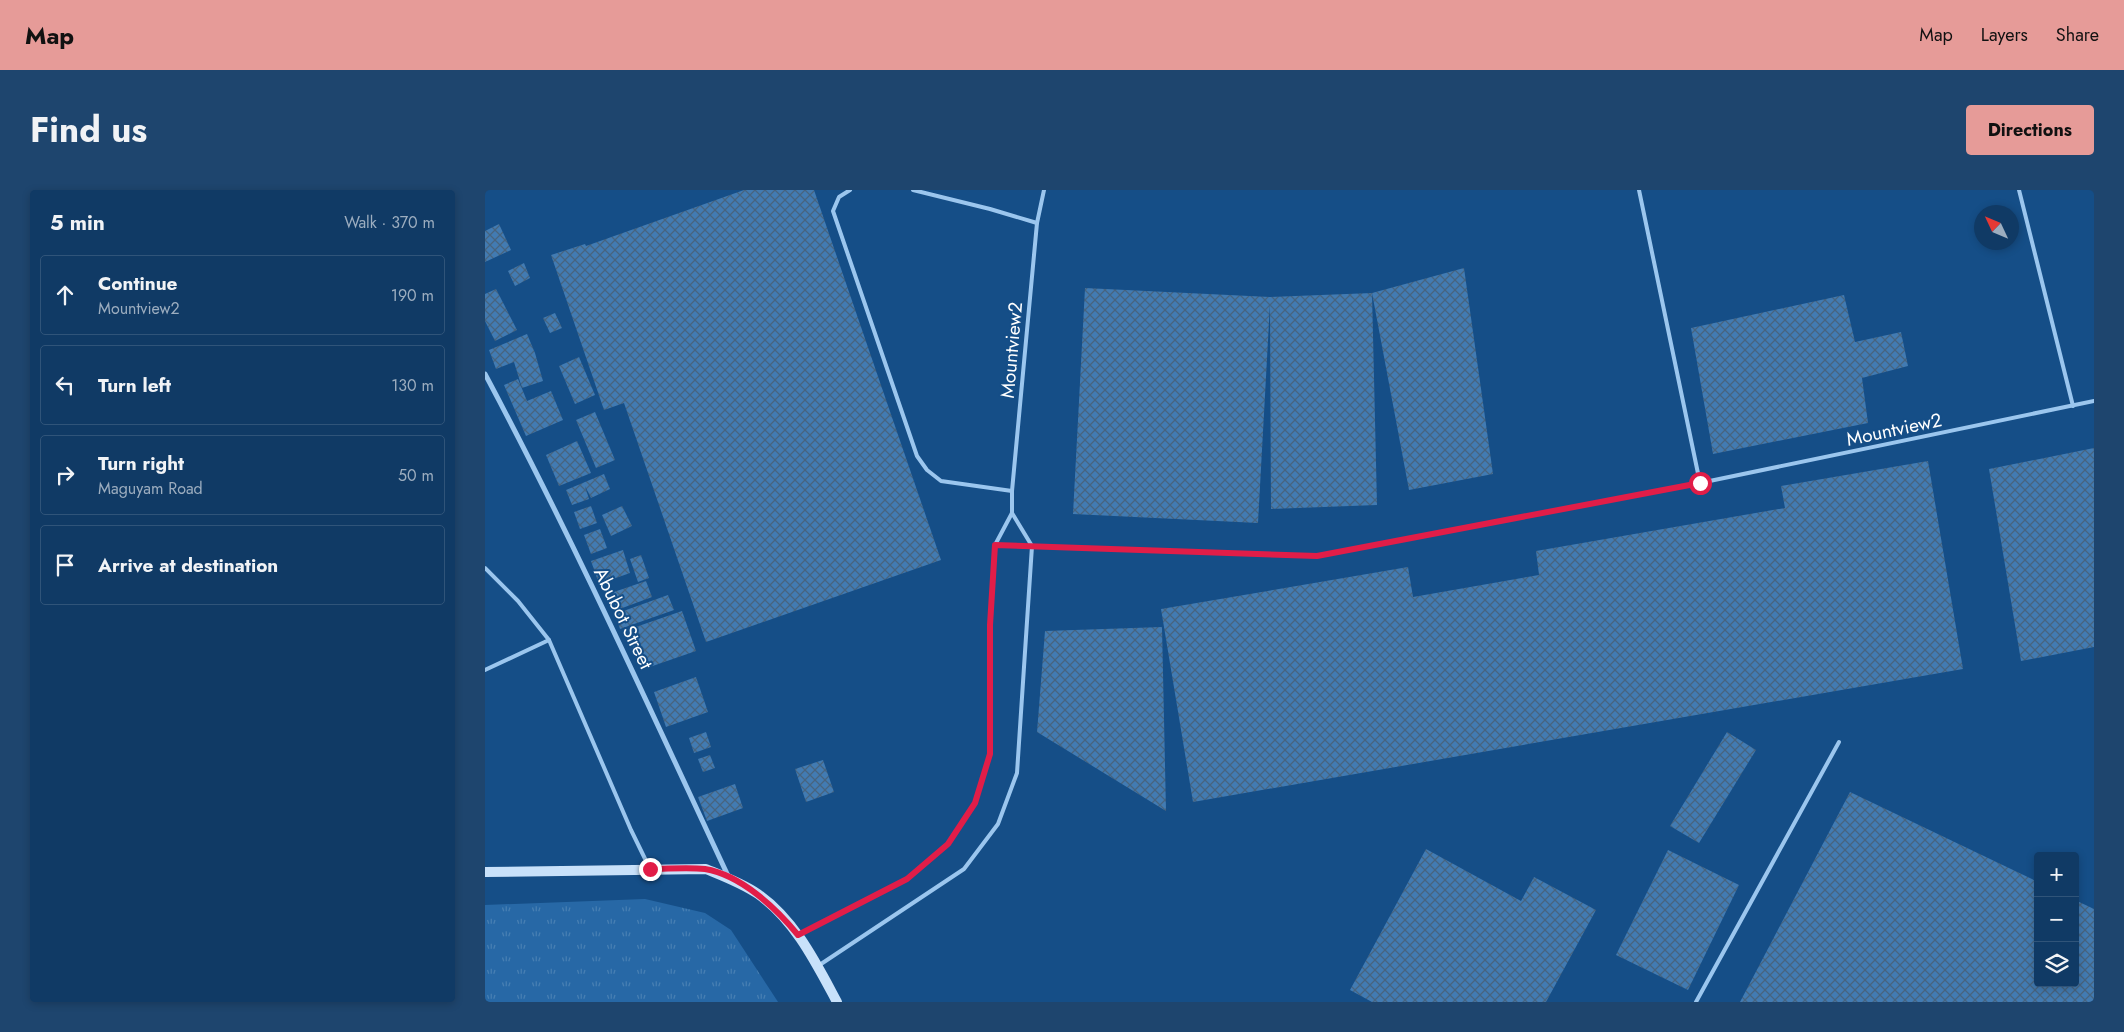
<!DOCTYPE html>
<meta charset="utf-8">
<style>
body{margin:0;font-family:Jost,sans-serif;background:#1e456e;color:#f1f3f6}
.controls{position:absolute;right:15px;bottom:15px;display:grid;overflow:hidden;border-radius:5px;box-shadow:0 2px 8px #0003}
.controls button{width:45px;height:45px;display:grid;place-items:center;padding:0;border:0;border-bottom:1px solid #305479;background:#103a65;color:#f1f3f6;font:25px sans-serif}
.compass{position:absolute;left:1489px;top:15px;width:45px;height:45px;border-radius:50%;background:#103a65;box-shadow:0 2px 8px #0003;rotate:314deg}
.stop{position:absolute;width:15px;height:15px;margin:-11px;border:4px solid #e11d48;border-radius:50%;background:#fff}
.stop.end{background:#e11d48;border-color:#fff;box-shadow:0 1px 5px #0008}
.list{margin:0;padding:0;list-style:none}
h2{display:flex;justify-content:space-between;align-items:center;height:65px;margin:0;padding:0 20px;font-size:21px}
h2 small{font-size:16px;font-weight:400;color:#9cadbf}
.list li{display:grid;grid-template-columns:32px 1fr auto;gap:15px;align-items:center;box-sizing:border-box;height:80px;margin:0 10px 10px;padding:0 10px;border:1px solid #305479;border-radius:5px}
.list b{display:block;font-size:19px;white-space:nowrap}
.list p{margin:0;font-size:16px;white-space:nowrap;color:#9cadbf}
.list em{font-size:16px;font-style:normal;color:#9cadbf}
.icon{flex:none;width:28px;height:28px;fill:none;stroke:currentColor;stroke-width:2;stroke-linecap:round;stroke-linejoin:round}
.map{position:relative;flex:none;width:1609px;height:812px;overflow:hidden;border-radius:5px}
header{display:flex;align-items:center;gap:30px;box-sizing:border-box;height:70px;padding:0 25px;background:#e69b98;color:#111}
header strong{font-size:24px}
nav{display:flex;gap:28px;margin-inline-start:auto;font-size:18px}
.intro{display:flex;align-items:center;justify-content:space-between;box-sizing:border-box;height:120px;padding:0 30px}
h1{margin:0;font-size:35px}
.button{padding:12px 22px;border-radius:5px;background:#e69b98;color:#111;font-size:18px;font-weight:700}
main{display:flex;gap:30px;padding:0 30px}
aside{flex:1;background:#103a65;border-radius:5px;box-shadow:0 2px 8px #0003}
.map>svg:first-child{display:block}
.grass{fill:url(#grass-tufts)}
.building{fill:url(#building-cross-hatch)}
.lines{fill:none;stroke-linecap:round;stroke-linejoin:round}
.lane{stroke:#9bc6ee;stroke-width:4}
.street{stroke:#9bc6ee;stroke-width:5}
.secondary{stroke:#c8e1fa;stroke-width:10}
.route{stroke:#e11d48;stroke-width:6}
.labels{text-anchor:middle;stroke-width:4;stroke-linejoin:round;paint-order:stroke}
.street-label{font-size:19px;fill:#fff;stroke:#154e87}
</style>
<header>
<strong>Map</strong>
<nav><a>Map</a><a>Layers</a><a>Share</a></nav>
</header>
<div class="intro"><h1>Find us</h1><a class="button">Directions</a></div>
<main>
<aside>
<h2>5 min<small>Walk · 370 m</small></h2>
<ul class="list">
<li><svg class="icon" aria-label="ahead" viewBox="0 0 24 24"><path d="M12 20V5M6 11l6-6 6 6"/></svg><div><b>Continue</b><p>Mountview2</p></div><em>190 m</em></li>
<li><svg class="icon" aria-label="left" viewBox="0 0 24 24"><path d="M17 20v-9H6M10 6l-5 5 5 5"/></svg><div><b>Turn left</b></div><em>130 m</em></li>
<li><svg class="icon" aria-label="right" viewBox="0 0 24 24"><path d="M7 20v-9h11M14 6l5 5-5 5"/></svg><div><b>Turn right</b><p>Maguyam Road</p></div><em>50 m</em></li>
<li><svg class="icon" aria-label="arrive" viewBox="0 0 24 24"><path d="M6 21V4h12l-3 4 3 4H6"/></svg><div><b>Arrive at destination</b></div></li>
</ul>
</aside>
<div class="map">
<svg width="1609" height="812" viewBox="0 0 1609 812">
<defs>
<pattern id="grass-tufts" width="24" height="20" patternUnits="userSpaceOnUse" patternTransform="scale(1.25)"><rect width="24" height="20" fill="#2768a6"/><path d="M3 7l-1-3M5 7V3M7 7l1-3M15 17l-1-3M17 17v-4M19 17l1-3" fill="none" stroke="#477fb3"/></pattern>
<pattern id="building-cross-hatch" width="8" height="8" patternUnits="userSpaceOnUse" patternTransform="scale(1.25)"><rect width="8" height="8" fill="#427bb2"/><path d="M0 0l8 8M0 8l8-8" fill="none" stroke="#47647f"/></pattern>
</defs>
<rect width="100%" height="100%" fill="#154e87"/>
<polygon class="grass" points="160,709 220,723 246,740 293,812 0,812 0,715"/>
<g class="building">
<polygon points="259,0 329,0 456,370 221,452 139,213 119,220 66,65 100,54 101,56"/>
<polygon points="14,34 26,60 0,72 0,41"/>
<polygon points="39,73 45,88 30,96 23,81"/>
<polygon points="979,78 1008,284 924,300 887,103 892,315 786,319 785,114 773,333 588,324 600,98 785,107 887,103"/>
<polygon points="11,99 32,140 10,151 0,131 0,104"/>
<polygon points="1359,105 1370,152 1416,142 1423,176 1377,188 1383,233 1228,264 1206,138"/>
<polygon points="70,123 77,138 65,143 58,128"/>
<polygon points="42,144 50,163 58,191 37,198 29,172 11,179 4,160"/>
<polygon points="94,167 110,205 90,214 74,176"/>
<polygon points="33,189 42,211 66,201 78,230 41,246 19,195"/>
<polygon points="110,222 130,270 111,278 91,230"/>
<polygon points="92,251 106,283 74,296 61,265"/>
<polygon points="1609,258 1609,457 1536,471 1504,279"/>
<polygon points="1443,271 1478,479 708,612 676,419 923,377 928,407 1054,385 1051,361 1300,318 1296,296"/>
<polygon points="119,284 125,299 106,308 100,296 104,309 87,315 81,300"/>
<polygon points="106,316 112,333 95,339 89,322"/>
<polygon points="137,316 147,336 126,346 117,325"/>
<polygon points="115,339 122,358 106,364 99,345"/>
<polygon points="138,360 145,383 114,394 106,371"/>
<polygon points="156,365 164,388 153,392 145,369"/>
<polygon points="161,391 167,407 132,420 126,403"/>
<polygon points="183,405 189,420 135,439 130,424"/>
<polygon points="197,421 211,461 156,480 142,440"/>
<polygon points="677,437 681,621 552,542 560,441"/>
<polygon points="211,487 223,522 181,537 169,502"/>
<polygon points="221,542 226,557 209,563 204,548"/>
<polygon points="1242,542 1271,560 1214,653 1185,636"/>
<polygon points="225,565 230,578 218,582 213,569"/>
<polygon points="338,570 349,602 321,612 310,579"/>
<polygon points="250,594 258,618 222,631 213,607"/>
<polygon points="1365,602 1553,692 1553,793 1590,793 1590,710 1609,719 1609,812 1255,812"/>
<polygon points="941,659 1036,711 1049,687 1111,720 1061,812 887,812 865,800"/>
<polygon points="1183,660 1254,695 1203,800 1131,765"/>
</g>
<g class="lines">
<g class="lane">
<polyline points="365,0 354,7 348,21 432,266 442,280 456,291 527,301"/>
<polyline points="428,0 505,19 552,33"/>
<polyline points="1154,0 1215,293"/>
<polyline points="1534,0 1588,216"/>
<polyline points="510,355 832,366 1215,293 1609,211"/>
<polyline points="0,378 33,411 64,450 146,640 165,679"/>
<polyline points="0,480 64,450"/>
<polyline points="315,744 422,689 463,654 490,613 505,564 505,435 510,355 527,323 527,301 552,33 559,0"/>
<polyline points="333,776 479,679 513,634 532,583 547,356 527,323"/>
<polyline points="1211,812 1354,552"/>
</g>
<path class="street" d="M0,184C88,349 165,519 244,688"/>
<path class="secondary" d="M0,682L221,679C238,686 257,693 273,704C310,730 331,773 352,812"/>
</g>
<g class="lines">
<path class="route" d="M165,679C183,679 202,677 220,679C256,685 291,718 313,745L422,689L463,654L490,613L505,564V435L510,355L832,366L1215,293"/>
</g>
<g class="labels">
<g class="street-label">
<text transform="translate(526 160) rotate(-85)" y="7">Mountview2</text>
<text transform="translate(1409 239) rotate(-12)" y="7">Mountview2</text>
<text transform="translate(139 428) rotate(64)" y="7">Abubot Street</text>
</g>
</g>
</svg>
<div class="controls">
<button>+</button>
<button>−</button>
<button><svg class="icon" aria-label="layers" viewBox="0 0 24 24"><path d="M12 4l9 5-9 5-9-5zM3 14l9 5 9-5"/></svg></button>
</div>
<svg class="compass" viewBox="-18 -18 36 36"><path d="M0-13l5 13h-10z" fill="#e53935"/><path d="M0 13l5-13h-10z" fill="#9cadbf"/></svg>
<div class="stop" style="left:1215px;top:293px"></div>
<div class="stop end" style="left:165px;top:679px"></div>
</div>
</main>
